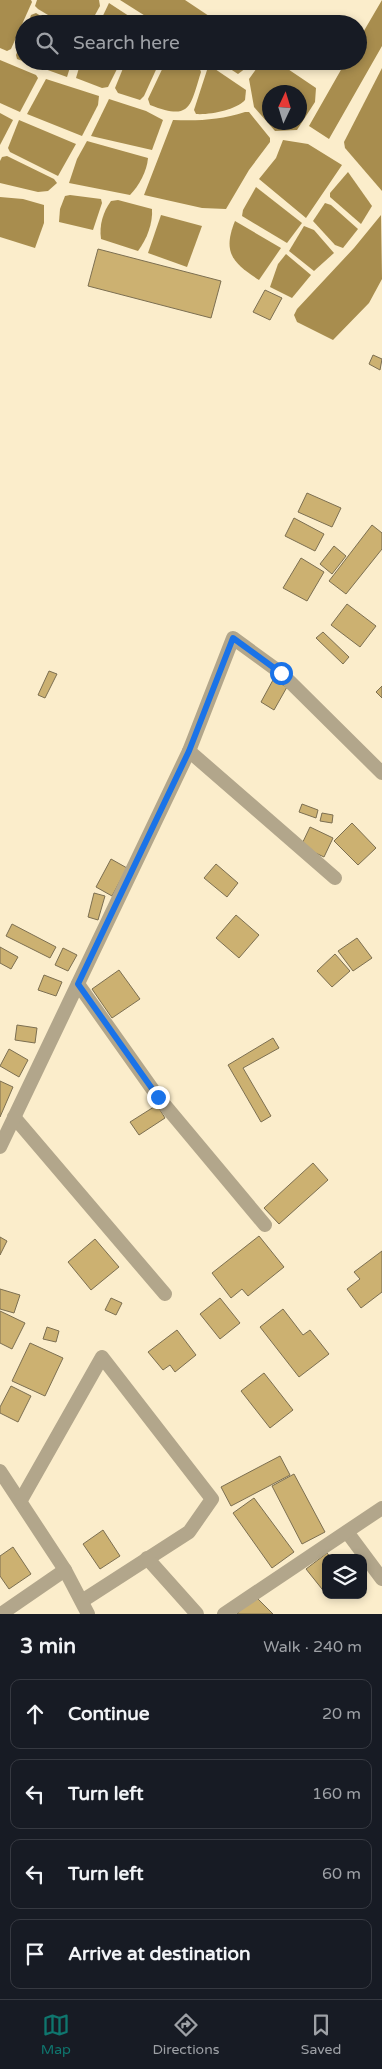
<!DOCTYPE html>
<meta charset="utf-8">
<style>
body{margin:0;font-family:"Varela Round",sans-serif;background:#20242c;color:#f1f3f6}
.controls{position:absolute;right:15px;bottom:15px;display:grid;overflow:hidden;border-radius:10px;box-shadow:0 2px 8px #0003}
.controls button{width:45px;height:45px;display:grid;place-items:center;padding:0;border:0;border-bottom:1px solid #363941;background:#171b24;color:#f1f3f6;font:25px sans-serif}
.compass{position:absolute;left:262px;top:85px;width:45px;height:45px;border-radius:50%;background:#171b24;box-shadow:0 2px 8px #0003;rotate:4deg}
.stop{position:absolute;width:15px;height:15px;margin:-11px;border:4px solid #1a73e8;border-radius:50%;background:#fff}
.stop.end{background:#1a73e8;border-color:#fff;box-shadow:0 1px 5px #0008}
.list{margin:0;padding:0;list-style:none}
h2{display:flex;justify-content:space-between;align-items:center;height:65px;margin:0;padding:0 20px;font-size:21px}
h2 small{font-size:16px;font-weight:400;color:#9ea1a6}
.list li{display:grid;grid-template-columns:32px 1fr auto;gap:15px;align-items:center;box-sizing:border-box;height:70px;margin:0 10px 10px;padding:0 10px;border:1px solid #363941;border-radius:10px}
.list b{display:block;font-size:19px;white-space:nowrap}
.list em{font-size:16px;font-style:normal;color:#9ea1a6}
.icon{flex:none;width:28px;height:28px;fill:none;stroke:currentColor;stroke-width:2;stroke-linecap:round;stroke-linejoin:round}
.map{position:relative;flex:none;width:382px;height:1614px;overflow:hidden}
.search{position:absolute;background:#171b24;box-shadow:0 2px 8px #0003;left:15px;right:15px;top:15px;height:55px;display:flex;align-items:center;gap:12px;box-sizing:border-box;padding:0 18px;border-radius:28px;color:#9ea1a6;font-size:19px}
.sheet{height:385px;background:#171b24}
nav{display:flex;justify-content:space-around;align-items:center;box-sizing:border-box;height:70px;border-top:1px solid #363941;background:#171b24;font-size:14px;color:#9ea1a6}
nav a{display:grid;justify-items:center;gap:2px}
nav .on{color:#0f766e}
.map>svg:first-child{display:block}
.water{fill:#a88d4e;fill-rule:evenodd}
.building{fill:#ccb171;stroke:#7c6f51}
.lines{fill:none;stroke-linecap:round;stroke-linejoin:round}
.minor{stroke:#b2a68b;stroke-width:14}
.route{stroke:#1a73e8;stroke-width:6}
</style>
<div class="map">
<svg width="382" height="1614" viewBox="0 0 382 1614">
<rect width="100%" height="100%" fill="#fbedcb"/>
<g class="water">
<polygon points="0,0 31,0 32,2 11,49 7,51 0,48"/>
<polygon points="37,0 99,0 100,6 90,24 63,24 38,9 35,6"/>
<polygon points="120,0 185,0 221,24 158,24"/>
<polygon points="382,0 382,46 329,139 309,126 346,61 358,61 358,41"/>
<polygon points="109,3 135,20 136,24 99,24"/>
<polygon points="36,13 54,24 28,24 31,15"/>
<polygon points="24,34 24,61 72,61 67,77 17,59 16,55"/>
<polygon points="0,60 36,75 38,78 20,112 0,103"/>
<polygon points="81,61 121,61 108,87 102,88 76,78"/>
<polygon points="126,61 160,61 144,96 140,100 118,93 115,88"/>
<path d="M166,61H197L201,72C190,107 191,121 150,105L148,99Z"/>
<polygon points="218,61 249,61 246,68 238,74"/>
<path d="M262,61H276L316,88L315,102L297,130L275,131L254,107L249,79ZM270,92H300V122H270Z"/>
<path d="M208,67H212L246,90L245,100C236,110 210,115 196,114L194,110Z"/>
<polygon points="382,68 382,191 345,148 344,142"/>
<polygon points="46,79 99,96 98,105 82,136 27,114"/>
<polygon points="109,99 146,111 163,120 152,150 91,136"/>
<path d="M245,112H249L270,138V142L249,170L226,209L202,208L144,195L173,120C199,121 220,120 245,112Z"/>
<polygon points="0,113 13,120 0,145"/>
<polygon points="19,120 76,144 58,176 10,152 8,148"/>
<polygon points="283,140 308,144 342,165 306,218 259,179 276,158"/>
<path d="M87,141L148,158C147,171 139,186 130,195L69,183L77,159Z"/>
<polygon points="7,156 54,179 57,183 48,191 38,192 0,183 0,161 2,157"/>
<polygon points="348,172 372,206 361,224 330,197 330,193"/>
<polygon points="256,187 302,223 287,243 242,216 243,210"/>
<polygon points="70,195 101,199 102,203 93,230 59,222 60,209 65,196"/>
<polygon points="0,197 23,199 44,205 44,223 35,248 0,237"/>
<path d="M118,200L152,209C153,223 147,239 138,251L101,239C99,225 103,212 111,201Z"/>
<polygon points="325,203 331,205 358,229 343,248 335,245 313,221"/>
<polygon points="161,215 202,226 187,267 148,253"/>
<polygon points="381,215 382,279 369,303 333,340 297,322 294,315 297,309 354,248"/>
<path d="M235,221L281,248L259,280C233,263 222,253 235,221Z"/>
<polygon points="304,226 314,230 334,253 314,271 289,251"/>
<polygon points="286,254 311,275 292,298 270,287 278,264"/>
</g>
<g class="building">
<polygon points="98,249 221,281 211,318 88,286"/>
<polygon points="265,290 282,298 270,320 253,312"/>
<polygon points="373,355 382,359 380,370 369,364"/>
<polygon points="307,493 341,508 332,527 298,512"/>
<polygon points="294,518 324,534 315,551 285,536"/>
<polygon points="372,525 382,533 382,549 346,594 329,581"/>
<polygon points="334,546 346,556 332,574 320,564"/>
<polygon points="301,558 324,572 307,601 283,588"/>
<polygon points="347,604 376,626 360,647 331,625"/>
<polygon points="323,632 349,657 343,664 316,638"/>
<polygon points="49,671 57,674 45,698 38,695"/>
<polygon points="273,680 287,687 274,710 261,702"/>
<polygon points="382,686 382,698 376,692"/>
<polygon points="302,804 318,810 316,818 299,812"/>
<polygon points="322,813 333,815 332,823 320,821"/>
<polygon points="352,823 376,848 358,865 334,841"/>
<polygon points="310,827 333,838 324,857 301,846"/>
<polygon points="111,859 127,868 112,896 96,887"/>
<polygon points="216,864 238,883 227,897 204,878"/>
<polygon points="94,893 105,896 98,920 88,917"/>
<polygon points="236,915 259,935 239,958 216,938"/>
<polygon points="12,924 56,947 50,958 6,936"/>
<polygon points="357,938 372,958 353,971 338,951"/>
<polygon points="0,947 18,957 11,969 0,963"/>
<polygon points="63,948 77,955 68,971 55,965"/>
<polygon points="335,954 350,971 332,987 317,971"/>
<polygon points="119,970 140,999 112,1018 92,989"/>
<polygon points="44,975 62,982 56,996 38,990"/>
<polygon points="17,1025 37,1028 35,1043 15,1040"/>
<polygon points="273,1038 279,1048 243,1068 271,1116 261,1122 228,1065"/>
<polygon points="9,1049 28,1060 19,1077 0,1066"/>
<polygon points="0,1081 13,1087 0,1117"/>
<polygon points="157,1105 165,1118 139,1135 130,1122"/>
<polygon points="313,1163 328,1180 279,1224 264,1208"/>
<polygon points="259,1236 284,1267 248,1296 242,1289 231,1298 212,1273"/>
<polygon points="0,1237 7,1241 0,1255"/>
<polygon points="95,1239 119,1267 91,1290 68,1262"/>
<polygon points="382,1251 382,1292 361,1308 347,1289 360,1279 354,1272"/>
<polygon points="0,1289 20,1295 14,1313 0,1309"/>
<polygon points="111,1298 122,1303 116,1315 105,1310"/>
<polygon points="220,1298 240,1323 220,1339 200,1314"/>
<polygon points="283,1309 303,1335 310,1330 329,1354 299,1377 260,1327"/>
<polygon points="0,1311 25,1323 12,1349 0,1343"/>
<polygon points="47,1327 59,1331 56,1342 43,1339"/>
<polygon points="177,1330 196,1355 175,1372 170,1365 163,1370 148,1352"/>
<polygon points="30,1343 63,1358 45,1396 12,1381"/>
<polygon points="264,1373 293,1410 270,1428 241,1391"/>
<polygon points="11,1386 31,1396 18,1422 0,1413 0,1407"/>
<polygon points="280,1456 290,1475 231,1506 221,1487"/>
<polygon points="294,1474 325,1532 302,1544 272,1486"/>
<polygon points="254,1498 294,1552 272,1568 233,1513"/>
<polygon points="103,1530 120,1556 100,1569 83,1544"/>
<polygon points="13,1547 31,1574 9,1589 0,1576 0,1556"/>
<polygon points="327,1553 331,1558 326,1558 326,1594 306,1569"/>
<polygon points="255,1596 273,1614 237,1614"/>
</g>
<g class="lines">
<g class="minor">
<polyline points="189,751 335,878"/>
<polyline points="78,984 158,1097 265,1225"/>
<polyline points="14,1117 165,1294"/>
<polyline points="0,1147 189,751 233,638 281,673 382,773"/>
<polyline points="0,1471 65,1570"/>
<polyline points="21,1500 102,1357 212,1499 189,1532 82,1601"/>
<polyline points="347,1532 382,1579"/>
<polyline points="147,1558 197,1614"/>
<polyline points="1,1614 65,1570 88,1614"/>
<polyline points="224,1614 382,1508"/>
</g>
</g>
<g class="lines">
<polyline class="route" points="158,1097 78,984 189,751 233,638 281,673"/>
</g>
</svg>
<div class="controls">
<button><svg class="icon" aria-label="layers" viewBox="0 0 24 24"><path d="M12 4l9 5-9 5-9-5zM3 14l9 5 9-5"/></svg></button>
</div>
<svg class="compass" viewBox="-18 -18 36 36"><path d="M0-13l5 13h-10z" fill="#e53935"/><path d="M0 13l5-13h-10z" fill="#9ea1a6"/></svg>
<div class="stop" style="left:281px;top:673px"></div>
<div class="stop end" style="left:158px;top:1097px"></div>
<div class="search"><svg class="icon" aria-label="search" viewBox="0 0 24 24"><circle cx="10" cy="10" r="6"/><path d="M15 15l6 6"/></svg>Search here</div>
</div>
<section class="sheet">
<h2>3 min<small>Walk · 240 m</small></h2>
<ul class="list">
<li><svg class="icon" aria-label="ahead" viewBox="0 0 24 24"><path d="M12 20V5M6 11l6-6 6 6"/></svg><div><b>Continue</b></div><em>20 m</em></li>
<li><svg class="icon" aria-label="left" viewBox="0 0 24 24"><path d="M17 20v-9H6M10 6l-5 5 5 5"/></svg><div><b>Turn left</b></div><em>160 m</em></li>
<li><svg class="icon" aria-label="left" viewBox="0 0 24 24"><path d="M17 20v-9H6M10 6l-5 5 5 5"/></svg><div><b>Turn left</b></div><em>60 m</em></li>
<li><svg class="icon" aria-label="arrive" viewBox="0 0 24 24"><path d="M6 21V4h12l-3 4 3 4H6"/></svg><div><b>Arrive at destination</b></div></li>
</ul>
</section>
<nav>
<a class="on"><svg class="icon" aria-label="map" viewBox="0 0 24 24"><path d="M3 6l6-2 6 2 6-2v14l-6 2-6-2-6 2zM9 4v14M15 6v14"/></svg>Map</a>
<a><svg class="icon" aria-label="directions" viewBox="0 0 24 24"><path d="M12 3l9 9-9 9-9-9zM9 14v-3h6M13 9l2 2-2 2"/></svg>Directions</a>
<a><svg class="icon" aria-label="saved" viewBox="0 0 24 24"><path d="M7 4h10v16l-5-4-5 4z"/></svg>Saved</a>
</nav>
